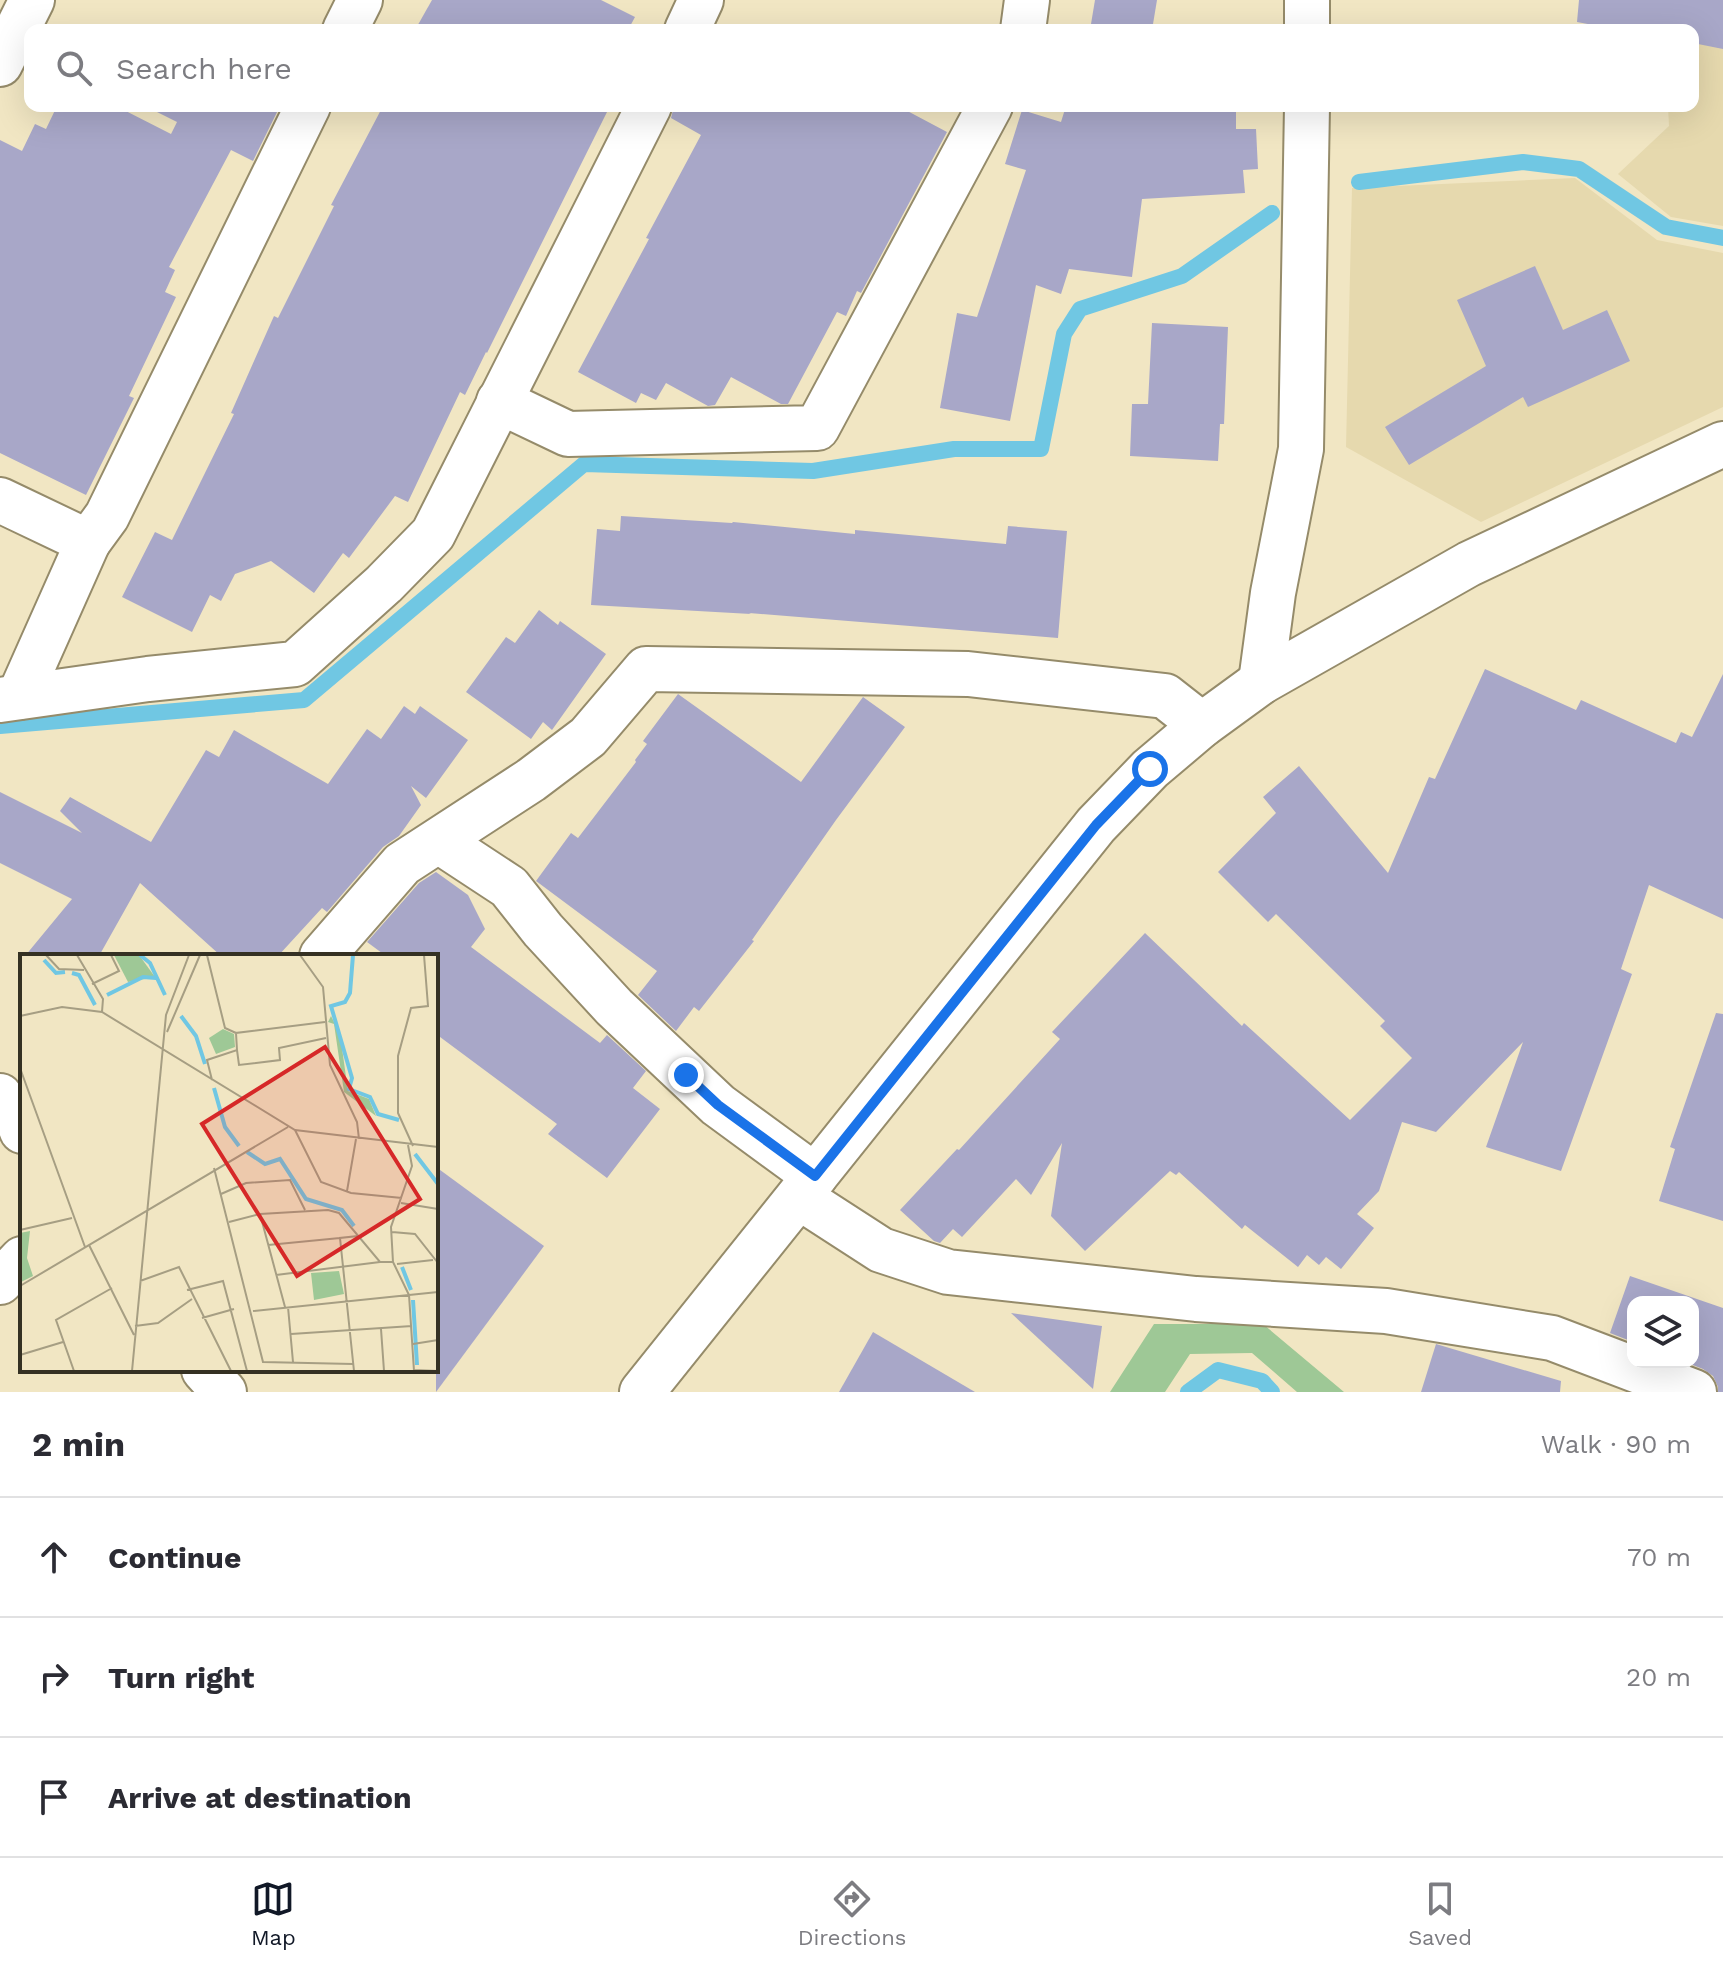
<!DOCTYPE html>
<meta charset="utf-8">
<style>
body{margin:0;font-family:"Work Sans",sans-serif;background:#f2f2f3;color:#2b2b33}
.controls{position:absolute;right:24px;bottom:24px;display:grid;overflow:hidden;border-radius:16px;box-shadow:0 8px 32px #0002}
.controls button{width:72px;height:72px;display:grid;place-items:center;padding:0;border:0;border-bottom:2px solid #e1e1e2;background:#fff;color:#2b2b33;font:40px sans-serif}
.stop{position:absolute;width:24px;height:24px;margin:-18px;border:6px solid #1a73e8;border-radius:50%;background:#fff}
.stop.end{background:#1a73e8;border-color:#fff;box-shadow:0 2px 8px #0008}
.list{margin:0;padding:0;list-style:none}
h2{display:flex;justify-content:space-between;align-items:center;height:104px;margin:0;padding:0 32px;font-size:34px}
h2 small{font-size:26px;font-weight:400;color:#7c7c81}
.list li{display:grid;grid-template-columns:52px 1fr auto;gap:24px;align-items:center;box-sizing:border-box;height:120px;padding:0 32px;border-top:2px solid #e1e1e2}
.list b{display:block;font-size:30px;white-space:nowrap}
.list em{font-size:26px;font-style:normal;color:#7c7c81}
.icon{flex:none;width:44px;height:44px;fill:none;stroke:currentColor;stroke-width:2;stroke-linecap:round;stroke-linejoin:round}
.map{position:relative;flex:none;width:1723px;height:1392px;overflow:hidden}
.search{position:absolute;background:#fff;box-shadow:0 8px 32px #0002;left:24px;right:24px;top:24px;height:88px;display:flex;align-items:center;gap:20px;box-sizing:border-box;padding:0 28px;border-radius:16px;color:#7c7c81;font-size:30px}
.sheet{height:464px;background:#fff}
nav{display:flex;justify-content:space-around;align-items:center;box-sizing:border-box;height:112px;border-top:2px solid #e1e1e2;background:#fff;font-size:22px;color:#7c7c81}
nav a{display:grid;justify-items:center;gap:4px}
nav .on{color:#111827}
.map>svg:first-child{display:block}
.built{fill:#e6d9ae}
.grass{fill:#9ec896}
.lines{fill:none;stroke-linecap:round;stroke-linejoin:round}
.stream{stroke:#70c7e3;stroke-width:16}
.building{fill:#a8a7c8}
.minor-casing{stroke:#958b6a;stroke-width:48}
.minor{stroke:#fff;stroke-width:44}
.route{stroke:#1a73e8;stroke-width:10}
.inset-river{fill:none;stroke:#70c7e3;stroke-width:4}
.inset-road{fill:none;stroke:#a69e83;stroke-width:2}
.view{fill:#d62828;fill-opacity:0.15;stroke:#d62828;stroke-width:4}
.inset-edge{fill:none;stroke:#353123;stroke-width:4}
</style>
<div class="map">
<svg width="1723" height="1392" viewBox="0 0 1723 1392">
<rect width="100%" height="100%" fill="#f1e6c3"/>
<g class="built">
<polygon points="1723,0 1723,226 1671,217 1618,174 1669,126 1668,106 1693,106 1693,30"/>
<polygon points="1575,178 1657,240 1723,253 1723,407 1481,522 1346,447 1352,188"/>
</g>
<polygon class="grass" points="1154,1324 1263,1324 1344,1392 1297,1392 1252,1353 1190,1354 1165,1392 1110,1392"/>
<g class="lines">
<g class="stream">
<polyline points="1359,182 1523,162 1579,169 1666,227 1723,238"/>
<polyline points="0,726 304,700 584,464 813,471 954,449 1041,449 1064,334 1080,309 1182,276 1272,213"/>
<polyline points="1188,1392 1218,1370 1262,1381 1272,1392"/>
</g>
</g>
<g class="building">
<polygon points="432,0 601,0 635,17 628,30 415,30"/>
<polygon points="1095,0 1157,0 1152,30 1090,30"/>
<polygon points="1579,0 1723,0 1723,49 1693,43 1693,30 1620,30 1577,22"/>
<polygon points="57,106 116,106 171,134 177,122 145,106 280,106 253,161 231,150 169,267 175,270 165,292 176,297 129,396 134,398 86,495 0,453 0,140 22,151 35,124 46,129"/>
<polygon points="383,106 610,106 487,353 486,352 465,395 460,392 408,502 395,496 349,558 343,553 314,593 271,561 235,574 221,601 210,595 192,632 122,597 155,532 172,540 234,414 231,413 274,316 278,318 334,206 331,205"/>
<polygon points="674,106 898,106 947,132 861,293 857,291 846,316 837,312 788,404 781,404 731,377 715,405 708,406 666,383 656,400 641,393 636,403 578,372 649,239 646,238 701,135 671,118"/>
<polygon points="1066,106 1236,106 1236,129 1256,129 1258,169 1243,170 1245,193 1142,199 1132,277 1069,269 1061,294 1036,285 1010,421 940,408 957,313 977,317 1026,170 1005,164 1022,110 1061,122"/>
<polygon points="1535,266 1563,330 1607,310 1630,361 1528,407 1523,397 1409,465 1385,427 1486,366 1457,300"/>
<polygon points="1152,323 1228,327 1224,424 1220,424 1218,461 1130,456 1132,404 1148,404"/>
<polygon points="621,516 732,523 733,522 855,534 855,530 1006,544 1008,526 1067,531 1058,638 749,613 751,614 591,605 597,529 620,531"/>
<polygon points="539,610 558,625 560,621 606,654 552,730 543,722 531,739 466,692 506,637 515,643"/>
<polygon points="1485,669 1576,710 1581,700 1676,743 1681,732 1692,737 1723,674 1723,919 1649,885 1621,969 1632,974 1561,1171 1486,1147 1523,1042 1436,1132 1402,1122 1379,1191 1357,1214 1374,1228 1341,1269 1326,1257 1319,1265 1307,1255 1298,1267 1245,1225 1242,1229 1179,1172 1176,1175 1170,1171 1085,1251 1051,1216 1062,1143 1031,1195 1016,1179 962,1237 953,1229 940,1243 934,1241 900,1210 957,1149 959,1150 1060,1039 1052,1032 1145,933 1242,1026 1244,1023 1350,1120 1412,1058 1380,1026 1385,1021 1276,914 1268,922 1218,872 1276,813 1263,797 1299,766 1388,873 1429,777 1435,779"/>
<polygon points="678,694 801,782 863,697 905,727 836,820 752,940 754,941 699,1011 694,1007 676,1031 638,995 657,971 536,881 571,833 578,838 636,762 635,760 647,744 643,741"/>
<polygon points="404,706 415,714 420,706 468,740 426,798 411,786 421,805 399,836 383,847 327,912 322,908 278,956 221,956 140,883 99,956 25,956 72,899 0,863 0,792 82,833 60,811 70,797 151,842 206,750 219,757 234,730 328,784 367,729 381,739"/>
<polygon points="436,872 468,895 485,929 471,947 600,1043 607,1035 646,1071 633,1088 660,1109 607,1178 548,1134 557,1124 436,1034 436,956 386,956 367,942 419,883"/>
<polygon points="1716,1013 1723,1014 1723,1221 1659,1201 1675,1149 1670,1147"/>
<polygon points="436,1167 544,1246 436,1392"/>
<polygon points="1630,1276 1723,1308 1723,1392 1718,1392 1718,1387 1713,1376 1703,1369 1685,1362 1693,1362 1693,1302 1633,1302 1633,1342 1610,1333"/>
<polygon points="1011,1313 1102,1326 1093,1389"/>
<polygon points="873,1332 975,1392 839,1392"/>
<polygon points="1436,1344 1561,1381 1560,1392 1421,1392"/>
</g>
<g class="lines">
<defs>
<g id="minor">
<polyline points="1307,0 1307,30"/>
<polyline points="345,30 360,0"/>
<polyline points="687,30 701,0"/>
<polyline points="1023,30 1027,0"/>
<polyline points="0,64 32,0"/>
<polyline points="499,401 568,434 817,428 990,106"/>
<polyline points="0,500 88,542 19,697"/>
<polyline points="88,542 107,516 308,106"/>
<polyline points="1261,682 1273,593 1301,449 1307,106"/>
<polyline points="0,700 148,679 295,664 384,584 433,534 649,106"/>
<polyline points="439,841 509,887 543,930 614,1007 718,1105 815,1176"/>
<polyline points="322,956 402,864 531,780 588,737 646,669 968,674 1165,696 1202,725"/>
<polyline points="0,1096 18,1121 22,1131"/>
<polyline points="799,1197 881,1250 948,1272 1196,1299 1386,1311 1552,1338 1694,1392"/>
<polyline points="0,1282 22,1259"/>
<polyline points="204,1370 224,1392"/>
<polyline points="642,1392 1096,825 1150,769 1202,725 1261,682 1469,564 1723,444"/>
</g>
</defs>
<use href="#minor" class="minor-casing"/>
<use href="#minor" class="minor"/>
</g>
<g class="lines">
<polyline class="route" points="686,1075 718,1105 815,1176 1096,825 1150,769"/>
</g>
<g transform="translate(20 954)">
<rect width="418" height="418" fill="#f1e6c3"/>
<path d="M311,62L320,80L328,137L349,145L356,162L324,138L314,70L308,68Z" fill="#9ec896"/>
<path d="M10,277L7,304L13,322L1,328L0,279ZM319,317L324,340L294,346L291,319Z" fill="#9ec896"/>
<path d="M94,1H119L135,23L108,28Z" fill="#9ec896"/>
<path d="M203,75L214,80L215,93L196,100L189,84Z" fill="#9ec896"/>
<path class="inset-river" d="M120,1L130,9L145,41M333,1L330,39L325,48L311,52L332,124L329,135L350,143L358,160L379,166M24,6L36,19L45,18M52,19L59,21L75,51M87,41L123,23L136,24M161,62L176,82L185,110M194,134L205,173L219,192M227,198L245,210L260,205L286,245L322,256L334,272M395,200L418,230M382,313L391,336M393,346L397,411"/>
<path class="inset-road" d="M26,1L39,15L64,16M57,1L83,45L82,58M187,1L205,74L216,79M280,1L303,33L310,111L337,168L339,185M72,30L99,17L91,1M0,62L42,53L82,58L275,176L418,193M147,78L180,1M217,96L216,79L305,68M0,114L65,293M192,126L187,106L217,96L219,111L260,106L259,94L306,84M275,176L301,228L331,239L382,244M388,191L392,212L371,273L373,308L389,341L394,417M393,192L378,159V102L391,54L408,52L404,1M194,214L243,408L333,410M327,237L336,185M201,240L226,229L270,226L285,256M381,249L418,255M240,260L265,353M209,268L240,260L308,256L319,259L360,308H373M0,276L52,264M372,278L395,280L418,309M69,291L114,381M248,291L320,284M377,310L413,306M256,321L360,308M120,327L159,313L211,417M0,332L268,173M167,336L203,327L227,417M268,353L273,408M233,357L418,338M182,364L214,355M115,372L138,369L172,345M361,375L364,417M271,380L392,372M393,390L418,386M0,401L43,388M394,416L418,417M54,417L36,366L92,334M112,417L146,61L169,1M334,417L320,284L338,282"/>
<path class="view" d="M305,93L400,245L277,322L182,170Z"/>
<rect width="418" height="418" class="inset-edge"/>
</g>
</svg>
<div class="controls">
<button><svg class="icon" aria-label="layers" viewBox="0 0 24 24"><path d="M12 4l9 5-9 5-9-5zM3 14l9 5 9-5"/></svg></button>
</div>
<div class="stop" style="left:1150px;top:769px"></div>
<div class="stop end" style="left:686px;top:1075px"></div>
<div class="search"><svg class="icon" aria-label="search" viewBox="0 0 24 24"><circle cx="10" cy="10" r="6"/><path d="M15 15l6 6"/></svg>Search here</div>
</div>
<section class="sheet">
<h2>2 min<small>Walk · 90 m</small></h2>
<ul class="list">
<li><svg class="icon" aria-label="ahead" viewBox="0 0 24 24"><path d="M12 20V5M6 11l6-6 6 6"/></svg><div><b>Continue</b></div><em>70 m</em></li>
<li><svg class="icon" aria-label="right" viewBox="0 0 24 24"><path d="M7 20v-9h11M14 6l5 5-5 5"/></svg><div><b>Turn right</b></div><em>20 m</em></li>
<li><svg class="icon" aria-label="arrive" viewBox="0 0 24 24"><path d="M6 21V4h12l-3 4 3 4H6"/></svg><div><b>Arrive at destination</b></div></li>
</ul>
</section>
<nav>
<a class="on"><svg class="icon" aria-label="map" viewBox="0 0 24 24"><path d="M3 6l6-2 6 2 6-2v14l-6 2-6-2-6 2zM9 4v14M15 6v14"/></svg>Map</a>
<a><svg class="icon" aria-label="directions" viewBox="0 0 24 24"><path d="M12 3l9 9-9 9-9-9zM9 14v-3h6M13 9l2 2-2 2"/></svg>Directions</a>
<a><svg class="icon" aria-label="saved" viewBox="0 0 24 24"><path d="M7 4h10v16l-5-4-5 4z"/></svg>Saved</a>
</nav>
